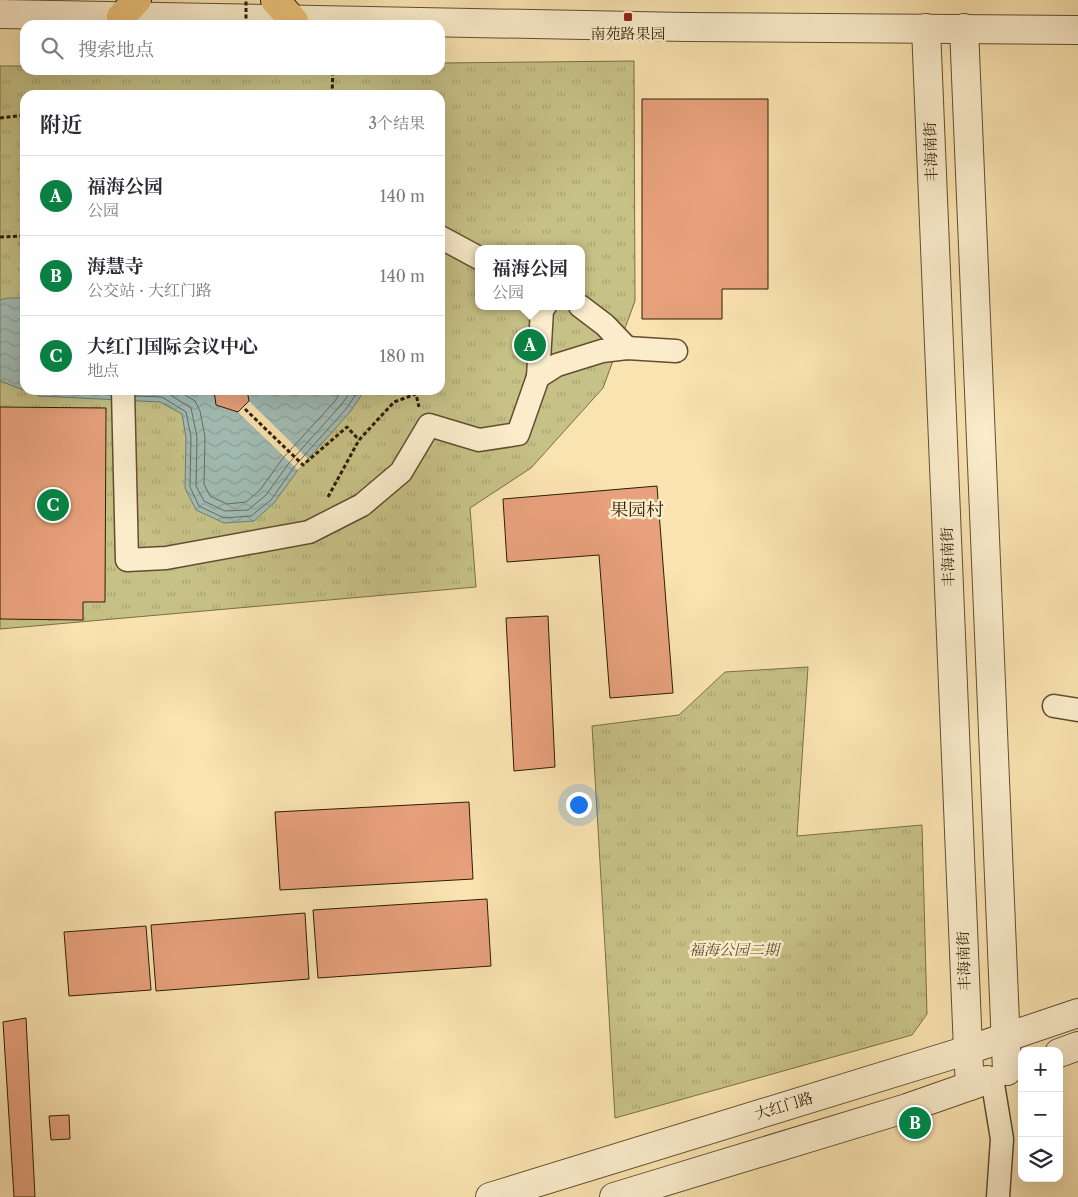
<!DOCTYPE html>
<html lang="zh">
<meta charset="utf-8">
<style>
body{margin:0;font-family:"Libre Caslon Text","Noto Serif SC",serif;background:#f2f2f3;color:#2b2b33}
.controls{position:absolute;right:15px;bottom:15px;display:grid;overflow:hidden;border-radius:10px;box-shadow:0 5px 20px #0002}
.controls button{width:45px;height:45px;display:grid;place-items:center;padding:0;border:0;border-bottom:1px solid #e1e1e2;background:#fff;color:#2b2b33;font:25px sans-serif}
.you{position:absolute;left:578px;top:804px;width:18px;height:18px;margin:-12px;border:4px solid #fff;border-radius:50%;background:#1a73e8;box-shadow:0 0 0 8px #1a73e833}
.badge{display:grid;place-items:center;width:32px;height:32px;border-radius:50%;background:#0b8043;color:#fff;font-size:16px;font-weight:700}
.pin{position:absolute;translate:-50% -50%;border:2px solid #fff;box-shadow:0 1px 5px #0006}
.popup{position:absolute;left:475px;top:245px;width:110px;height:65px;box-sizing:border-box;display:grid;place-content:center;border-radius:10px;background:#fff;filter:drop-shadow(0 1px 4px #0005);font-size:16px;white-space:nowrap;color:#7c7c81}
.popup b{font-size:19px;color:#2b2b33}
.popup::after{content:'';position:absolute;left:50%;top:100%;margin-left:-10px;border:10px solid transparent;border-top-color:#fff}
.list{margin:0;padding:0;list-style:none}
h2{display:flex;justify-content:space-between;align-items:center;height:65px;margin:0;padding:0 20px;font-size:21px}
h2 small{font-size:16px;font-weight:400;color:#7c7c81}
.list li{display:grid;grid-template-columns:32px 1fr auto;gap:15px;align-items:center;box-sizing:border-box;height:80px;padding:0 20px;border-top:1px solid #e1e1e2}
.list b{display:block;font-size:19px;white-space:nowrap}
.list p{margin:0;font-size:16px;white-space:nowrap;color:#7c7c81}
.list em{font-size:16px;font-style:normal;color:#7c7c81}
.icon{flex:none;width:28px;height:28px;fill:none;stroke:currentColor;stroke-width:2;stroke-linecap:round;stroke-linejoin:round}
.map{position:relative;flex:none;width:1078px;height:1197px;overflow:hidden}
.search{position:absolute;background:#fff;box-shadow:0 5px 20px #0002;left:20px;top:20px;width:425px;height:55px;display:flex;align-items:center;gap:12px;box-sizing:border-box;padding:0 18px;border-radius:15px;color:#7c7c81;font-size:19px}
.panel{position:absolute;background:#fff;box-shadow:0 5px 20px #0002;left:20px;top:90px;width:425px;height:305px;border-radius:15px}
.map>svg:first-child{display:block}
.park{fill:url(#park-tufts);stroke:#7a6f46;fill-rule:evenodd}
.water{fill:url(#water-waves);stroke:#737c6e}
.pier{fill:#f9e3b0}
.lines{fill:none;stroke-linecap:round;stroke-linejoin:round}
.shore{stroke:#686c5c;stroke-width:1}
.building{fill:#e7a17c;stroke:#2e1d05}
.minor-casing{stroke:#614e30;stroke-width:25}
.tertiary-casing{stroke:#614e30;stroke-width:30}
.trunk-casing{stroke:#2e1d05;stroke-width:30}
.path{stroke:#2e1d05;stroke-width:3;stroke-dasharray:4 2.5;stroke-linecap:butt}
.minor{stroke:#fbedcc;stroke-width:22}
.tertiary{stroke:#fbedcc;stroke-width:28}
.trunk{stroke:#ecc278;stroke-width:28}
.path-bridge{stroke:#2e1d05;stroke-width:3;stroke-dasharray:4 2.5;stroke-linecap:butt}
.poi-dot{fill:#8f2418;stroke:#fbedcc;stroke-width:2}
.labels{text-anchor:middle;stroke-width:5;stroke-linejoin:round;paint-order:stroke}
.poi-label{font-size:15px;fill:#2e1d05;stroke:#fbedcc}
.street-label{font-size:15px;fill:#2e1d05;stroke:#fbedcc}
.park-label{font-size:15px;font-style:italic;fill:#5c4e2c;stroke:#fbedcc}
.quarter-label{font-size:18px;fill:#2e1d05;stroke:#fbedcc}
</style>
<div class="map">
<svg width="1078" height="1197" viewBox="0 0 1078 1197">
<defs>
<pattern id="park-tufts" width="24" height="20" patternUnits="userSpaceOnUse" patternTransform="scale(1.25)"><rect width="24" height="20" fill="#c6c186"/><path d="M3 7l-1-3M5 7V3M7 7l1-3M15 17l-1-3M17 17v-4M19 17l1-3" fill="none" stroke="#aaa572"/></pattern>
<pattern id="water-waves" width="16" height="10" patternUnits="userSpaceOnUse" patternTransform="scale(1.25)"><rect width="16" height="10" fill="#a1bcb4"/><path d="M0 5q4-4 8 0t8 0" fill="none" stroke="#8ba199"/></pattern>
</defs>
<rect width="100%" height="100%" fill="#f9e3b0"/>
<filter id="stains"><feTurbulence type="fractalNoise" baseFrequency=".004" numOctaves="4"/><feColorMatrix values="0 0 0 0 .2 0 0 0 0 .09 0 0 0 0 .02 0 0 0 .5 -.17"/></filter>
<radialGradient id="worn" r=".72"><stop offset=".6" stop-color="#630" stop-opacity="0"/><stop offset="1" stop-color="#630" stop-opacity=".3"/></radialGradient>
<g class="park">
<path d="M634,61L635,301L603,388L531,468L470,508L476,587L0,629V66H25V70H440V63ZM25,95H440V390H25ZM479,249H581V306H479Z"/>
<polygon points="808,667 797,836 922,825 927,1014 912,1035 615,1118 592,726 679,715 725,672"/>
</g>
<polygon class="water" points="8,298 25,298 25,390 365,390 350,412 298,470 274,503 254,521 224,523 196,510 185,488 186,438 182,414 160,402 39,396 0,381 0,300"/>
<polygon class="pier" points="249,401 308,459 298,470 238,412"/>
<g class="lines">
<g class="shore">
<polyline points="38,390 111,395"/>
<polyline points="136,390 164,391 191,408 197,437 196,486 204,501 225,511 248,510 266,495 289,463 341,405 352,390"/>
<polyline points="177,390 195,401 200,411 205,437 204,484 210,496 227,504 246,502 260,490 283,458 335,401 342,390"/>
<polyline points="136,396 162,397 186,412 191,437 190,487 199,506 224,518 251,516 271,500 294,467 346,409 359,390"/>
</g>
</g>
<g class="building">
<polygon points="642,99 768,99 768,289 722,289 722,319 642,319"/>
<polygon points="214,390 247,390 249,401 238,412 216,405"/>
<polygon points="0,407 106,408 105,602 83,602 83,620 0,619"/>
<polygon points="657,486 673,693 610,698 599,555 507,562 503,499"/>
<polygon points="548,616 555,767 514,771 506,618"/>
<polygon points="469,802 473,879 280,890 275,812"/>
<polygon points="487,899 491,966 318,978 313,910"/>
<polygon points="305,913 309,979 156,991 151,925"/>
<polygon points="146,926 151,990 69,996 64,932"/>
<polygon points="26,1018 35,1197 14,1197 3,1022"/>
<polygon points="69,1115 70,1139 51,1140 49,1116"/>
</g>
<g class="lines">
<defs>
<g id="minor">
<polyline points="440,237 479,258"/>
<polyline points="580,306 605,325 627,348"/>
<polyline points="538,377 542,310 545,306"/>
<polyline points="123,390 127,560 166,558 309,532 362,505 401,472 429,425 479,440 518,434 538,377 557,365 602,351 627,348 676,351"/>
<polyline points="1054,706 1078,710"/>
<polyline points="992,1078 1002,1139 998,1197"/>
</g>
<g id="tertiary">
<polyline points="0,14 687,27 1078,30"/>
<polyline points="926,28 968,1050 970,1086"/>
<polyline points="964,28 1007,1071"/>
<polyline points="1059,1053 1078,1046"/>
<polyline points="490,1197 968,1050 1078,1013"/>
<polyline points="614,1197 907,1108 987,1080"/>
</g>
<g id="trunk">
<polyline points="275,0 294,21"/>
<polyline points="121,17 137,0"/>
</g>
</defs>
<use href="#minor" class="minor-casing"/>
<use href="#tertiary" class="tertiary-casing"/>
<use href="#trunk" class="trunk-casing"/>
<g class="path">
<polyline points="332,95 333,70"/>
<polyline points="0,118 25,115"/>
<polyline points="0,237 21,236 22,262 25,262"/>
<polyline points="245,409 303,465 347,427 359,440"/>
<polyline points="328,497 359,440 394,402 416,394 419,407"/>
</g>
<use href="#minor" class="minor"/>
<use href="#tertiary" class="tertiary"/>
<use href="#trunk" class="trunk"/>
<polyline class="path-bridge" points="246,25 246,0"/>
</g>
<rect class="poi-dot" x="623" y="12" width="10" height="10" rx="2.5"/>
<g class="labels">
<g class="poi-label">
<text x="628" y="39">南苑路果园</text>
</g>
<g class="street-label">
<text transform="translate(931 152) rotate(-92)" y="5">丰海南街</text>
<text transform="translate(948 557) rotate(-92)" y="5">丰海南街</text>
<text transform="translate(964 961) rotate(-92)" y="5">丰海南街</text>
<text transform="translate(784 1106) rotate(-17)" y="5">大红门路</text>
</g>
<g class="park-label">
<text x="734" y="955">福海公园二期</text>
</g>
<g class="quarter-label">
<text x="637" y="516">果园村</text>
</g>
</g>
<rect width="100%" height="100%" filter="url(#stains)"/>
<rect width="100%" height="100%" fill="url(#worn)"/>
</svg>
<div class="controls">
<button>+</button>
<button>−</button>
<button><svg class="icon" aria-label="layers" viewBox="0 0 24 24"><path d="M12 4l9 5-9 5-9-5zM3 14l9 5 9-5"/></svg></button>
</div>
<div class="you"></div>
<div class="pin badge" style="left:530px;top:345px">A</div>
<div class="popup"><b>福海公园</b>公园</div>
<div class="pin badge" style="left:915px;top:1123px">B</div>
<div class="pin badge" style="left:53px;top:505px">C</div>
<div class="search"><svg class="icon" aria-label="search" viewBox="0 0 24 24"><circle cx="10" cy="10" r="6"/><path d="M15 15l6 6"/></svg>搜索地点</div>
<section class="panel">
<h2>附近<small>3个结果</small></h2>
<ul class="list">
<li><span class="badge">A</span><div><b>福海公园</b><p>公园</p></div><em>140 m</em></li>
<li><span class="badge">B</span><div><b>海慧寺</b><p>公交站 · 大红门路</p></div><em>140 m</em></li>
<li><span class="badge">C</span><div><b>大红门国际会议中心</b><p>地点</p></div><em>180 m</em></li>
</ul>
</section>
</div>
